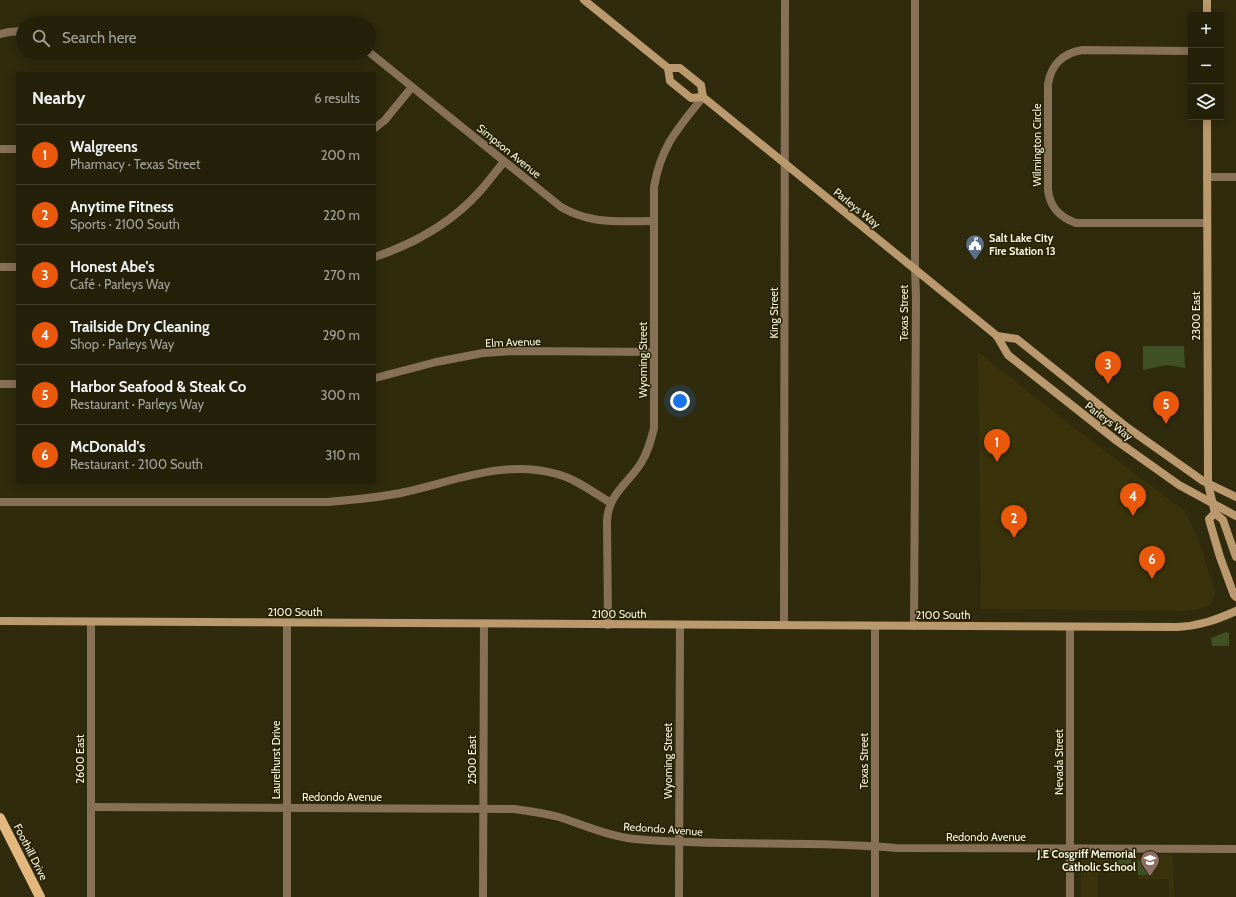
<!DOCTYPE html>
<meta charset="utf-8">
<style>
body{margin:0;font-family:Cabin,sans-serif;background:#2c2813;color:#f1f3f6}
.controls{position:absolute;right:12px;top:12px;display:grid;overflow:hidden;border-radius:0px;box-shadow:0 2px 10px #0003}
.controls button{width:36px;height:36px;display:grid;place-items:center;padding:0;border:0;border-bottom:1px solid #413e2b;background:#24200a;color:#f1f3f6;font:20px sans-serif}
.you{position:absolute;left:680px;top:401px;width:14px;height:14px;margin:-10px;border:3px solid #fff;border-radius:50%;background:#1a73e8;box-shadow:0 0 0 6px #1a73e833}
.badge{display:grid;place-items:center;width:26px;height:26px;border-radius:50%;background:#ea580c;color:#fff;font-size:13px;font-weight:700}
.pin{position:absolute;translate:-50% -33px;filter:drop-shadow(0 1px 2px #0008)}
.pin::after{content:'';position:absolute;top:21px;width:14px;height:12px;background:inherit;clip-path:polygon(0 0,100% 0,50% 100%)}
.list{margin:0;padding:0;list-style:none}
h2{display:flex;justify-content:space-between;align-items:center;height:52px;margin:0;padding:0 16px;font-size:17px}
h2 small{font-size:13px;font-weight:400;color:#a3a39c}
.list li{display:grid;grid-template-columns:26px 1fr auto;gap:12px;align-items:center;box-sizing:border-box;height:60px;padding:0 16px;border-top:1px solid #413e2b}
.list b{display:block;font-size:15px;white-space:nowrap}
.list p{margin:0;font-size:13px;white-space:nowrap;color:#a3a39c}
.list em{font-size:13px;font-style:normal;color:#a3a39c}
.icon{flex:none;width:22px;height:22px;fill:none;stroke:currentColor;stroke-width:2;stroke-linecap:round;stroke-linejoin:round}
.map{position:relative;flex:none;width:1236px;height:897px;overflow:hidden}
.search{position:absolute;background:#24200a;box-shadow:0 2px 10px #0003;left:16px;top:16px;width:360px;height:44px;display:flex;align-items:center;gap:10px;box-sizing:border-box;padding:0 14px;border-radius:22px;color:#a3a39c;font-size:15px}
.panel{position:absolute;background:#24200a;box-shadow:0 2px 10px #0003;left:16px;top:72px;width:360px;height:412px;border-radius:0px}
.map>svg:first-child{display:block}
.built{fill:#39320a}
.green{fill:#3e5024}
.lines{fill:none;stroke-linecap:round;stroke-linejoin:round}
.street{stroke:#867157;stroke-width:8}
.secondary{stroke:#ba996e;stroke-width:8}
.primary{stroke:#e2b87f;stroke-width:10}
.labels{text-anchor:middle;stroke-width:3;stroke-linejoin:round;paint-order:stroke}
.street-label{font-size:11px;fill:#f7f4e2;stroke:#272103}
.poi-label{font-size:11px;font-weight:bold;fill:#f7f4e2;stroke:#272103;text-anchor:start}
</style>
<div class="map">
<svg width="1236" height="897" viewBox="0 0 1236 897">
<rect width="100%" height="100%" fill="#302b0d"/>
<g class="built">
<polygon points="978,352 1068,423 1185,511 1198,538 1215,591 1214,598 1210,605 1199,609 1185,611 981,609"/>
<polygon points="1089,855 1173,855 1174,897 1169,897 1169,879 1138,879 1138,875 1153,875 1138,860 1138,874 1137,874 1136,870 1131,870 1131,859 1117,860 1117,866 1098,866 1098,897 1081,897 1081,865 1083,859"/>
</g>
<g class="green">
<polygon points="1143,346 1184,346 1185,368 1167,365 1143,370"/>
<polygon points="1226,632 1229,633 1229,646 1212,646 1211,638"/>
<polygon points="1131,859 1131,870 1117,870 1117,860"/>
<rect x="1138" y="860" width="15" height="15"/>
</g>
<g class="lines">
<g class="street">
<polyline points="0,34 9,32 23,31"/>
<path d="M1191,51L1082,50C1063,53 1051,65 1048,84V190C1050,207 1059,217 1076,223H1207"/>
<path d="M369,52L561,207C592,225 620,221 654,221"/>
<polyline points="375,128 385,120 412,87"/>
<polyline points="0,149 17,149"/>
<polyline points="1207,177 1236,177"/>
<path d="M375,257C416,243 452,223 481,190C489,181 496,171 504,162"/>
<polyline points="0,267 17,267"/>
<polyline points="375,378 436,362 483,353 515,351 654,352"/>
<polyline points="0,384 17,384"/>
<path d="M0,502H326C352,500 379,498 405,492C455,481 504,459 557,474C576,479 594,493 611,503"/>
<polyline points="91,622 91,897"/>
<path d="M608,625L607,521C608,494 628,484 641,463C648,452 651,440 654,428V187C661,146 678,128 703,97"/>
<polyline points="784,625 785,0"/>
<polyline points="914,626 916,297 915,268 915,0"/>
<path d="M91,807L514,809C529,811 544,813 559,817C584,825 608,836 635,839C722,847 809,840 896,848L1236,849"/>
<polyline points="287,897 287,623"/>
<polyline points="483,897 484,624"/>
<polyline points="679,897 680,625"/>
<polyline points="875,897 875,626"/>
<polyline points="1070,897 1070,627"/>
</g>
<g class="secondary">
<polyline points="584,0 668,68 670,81 691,98 703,97 991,331 997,336 1008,355 1074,407 1117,441 1179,485 1236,516"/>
<polyline points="1207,15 1207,0"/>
<polyline points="668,68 680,68 701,85 703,97"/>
<polyline points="1207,117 1208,484 1215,513 1223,520 1236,557"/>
<polyline points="997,336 1017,339 1128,428 1203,481 1236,497"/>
<polyline points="1215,513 1209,519 1210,523 1220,557 1234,595 1236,597"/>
<path d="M0,621L1177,627C1199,626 1216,620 1236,611"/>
</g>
<polyline class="primary" points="0,818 40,897"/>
</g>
<defs>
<symbol id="civic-pin" viewBox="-11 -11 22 30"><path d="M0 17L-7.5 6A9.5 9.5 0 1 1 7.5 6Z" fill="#5c6f8a" stroke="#272103"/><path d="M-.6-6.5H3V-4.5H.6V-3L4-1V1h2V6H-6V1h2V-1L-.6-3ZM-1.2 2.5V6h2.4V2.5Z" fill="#fff"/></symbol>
<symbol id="school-pin" viewBox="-11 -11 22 30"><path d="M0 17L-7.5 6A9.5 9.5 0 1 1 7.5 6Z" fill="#8d6e63" stroke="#272103"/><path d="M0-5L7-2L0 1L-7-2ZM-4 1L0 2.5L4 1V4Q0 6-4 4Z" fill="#fff"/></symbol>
</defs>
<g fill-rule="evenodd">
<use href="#civic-pin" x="964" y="233" width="22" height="30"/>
<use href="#school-pin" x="1139" y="849" width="22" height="30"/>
</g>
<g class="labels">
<g class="street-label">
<text transform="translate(1037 145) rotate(-90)" y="4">Wilmington Circle</text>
<text transform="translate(509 151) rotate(39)" y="4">Simpson Avenue</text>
<text transform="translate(857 208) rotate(39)" y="4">Parleys Way</text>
<text transform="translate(774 313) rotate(-90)" y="4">King Street</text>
<text transform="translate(904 313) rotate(-90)" y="4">Texas Street</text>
<text transform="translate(1196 316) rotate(-90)" y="4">2300 East</text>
<text transform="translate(513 342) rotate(-2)" y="4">Elm Avenue</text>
<text transform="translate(643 360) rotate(-90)" y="4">Wyoming Street</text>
<text transform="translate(1109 421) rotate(37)" y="4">Parleys Way</text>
<text x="295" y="616">2100 South</text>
<text x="619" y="618">2100 South</text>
<text x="943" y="619">2100 South</text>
<text transform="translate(80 759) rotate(-90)" y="4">2600 East</text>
<text transform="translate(276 760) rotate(-90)" y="4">Laurelhurst Drive</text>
<text transform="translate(472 760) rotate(-90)" y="4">2500 East</text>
<text transform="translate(668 761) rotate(-90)" y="4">Wyoming Street</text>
<text transform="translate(864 761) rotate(-90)" y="4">Texas Street</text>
<text transform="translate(1059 762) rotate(-90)" y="4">Nevada Street</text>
<text x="342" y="801">Redondo Avenue</text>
<text transform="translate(663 829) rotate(4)" y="4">Redondo Avenue</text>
<text x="986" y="841">Redondo Avenue</text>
<text transform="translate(31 852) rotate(63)" y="4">Foothill Drive</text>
</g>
<g class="poi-label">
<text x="989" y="242">Salt Lake City<tspan x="989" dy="13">Fire Station 13</tspan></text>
<text x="1136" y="858" text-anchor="end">J.E Cosgriff Memorial<tspan x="1136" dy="13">Catholic School</tspan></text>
</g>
</g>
</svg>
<div class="controls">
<button>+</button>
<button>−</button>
<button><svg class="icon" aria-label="layers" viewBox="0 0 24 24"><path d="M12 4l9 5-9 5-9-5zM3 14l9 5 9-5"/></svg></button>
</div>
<div class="you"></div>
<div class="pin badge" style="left:997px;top:462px">1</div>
<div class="pin badge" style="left:1014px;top:538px">2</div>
<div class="pin badge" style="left:1108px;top:384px">3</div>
<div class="pin badge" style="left:1133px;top:516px">4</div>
<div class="pin badge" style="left:1166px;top:424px">5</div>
<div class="pin badge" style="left:1152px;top:579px">6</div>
<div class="search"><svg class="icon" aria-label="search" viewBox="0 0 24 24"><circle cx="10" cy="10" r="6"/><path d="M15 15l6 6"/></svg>Search here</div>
<section class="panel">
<h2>Nearby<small>6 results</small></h2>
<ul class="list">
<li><span class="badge">1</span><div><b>Walgreens</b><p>Pharmacy · Texas Street</p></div><em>200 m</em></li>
<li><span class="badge">2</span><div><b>Anytime Fitness</b><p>Sports · 2100 South</p></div><em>220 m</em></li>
<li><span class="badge">3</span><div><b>Honest Abe's</b><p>Café · Parleys Way</p></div><em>270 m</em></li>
<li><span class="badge">4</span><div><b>Trailside Dry Cleaning</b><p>Shop · Parleys Way</p></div><em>290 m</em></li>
<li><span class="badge">5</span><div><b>Harbor Seafood &amp; Steak Co</b><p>Restaurant · Parleys Way</p></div><em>300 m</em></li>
<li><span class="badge">6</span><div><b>McDonald's</b><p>Restaurant · 2100 South</p></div><em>310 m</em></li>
</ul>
</section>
</div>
